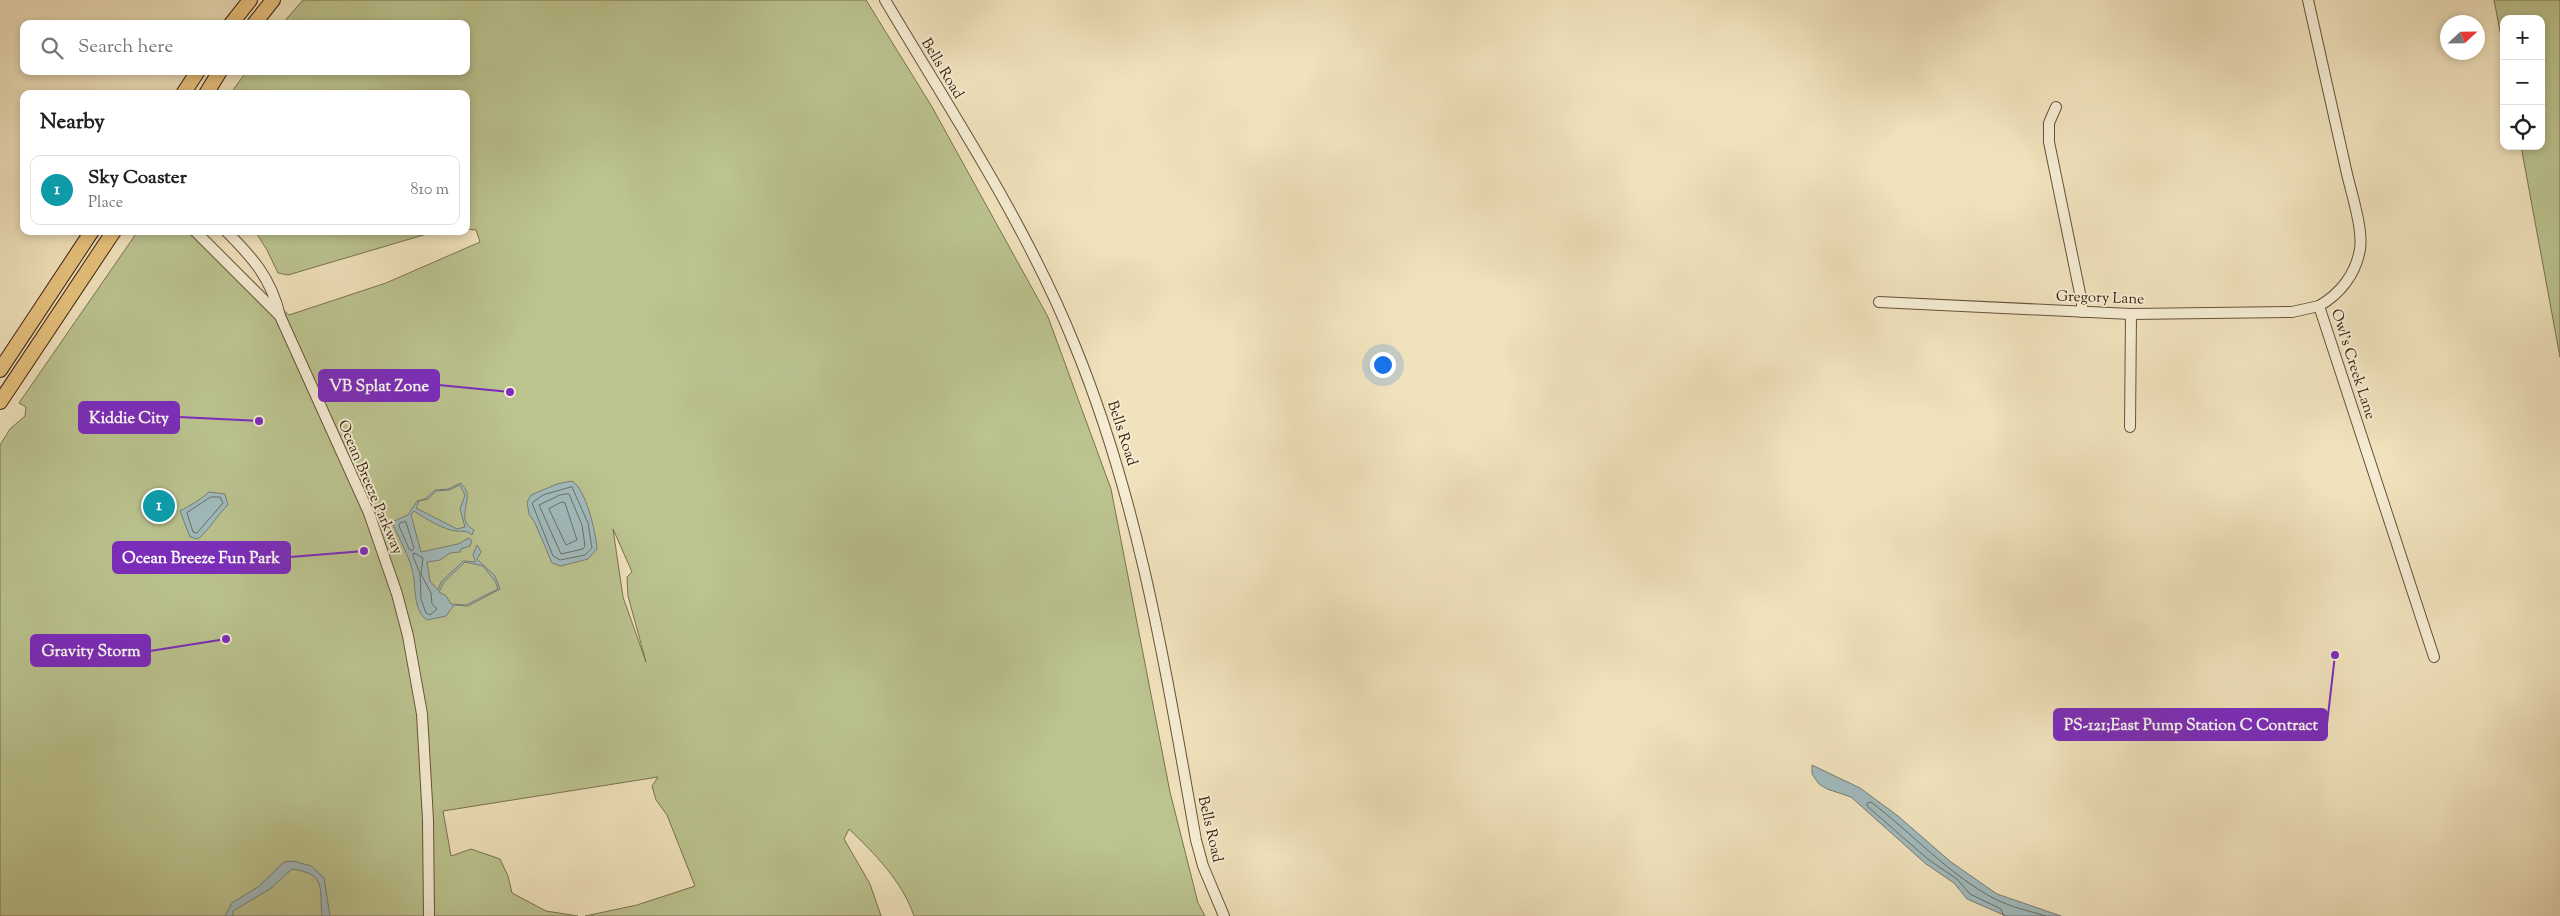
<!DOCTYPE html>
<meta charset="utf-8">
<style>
body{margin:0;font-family:"Sorts Mill Goudy",serif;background:#f2f2f2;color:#202124}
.controls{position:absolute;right:15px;top:15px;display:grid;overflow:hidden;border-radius:10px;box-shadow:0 2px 8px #0003}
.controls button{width:45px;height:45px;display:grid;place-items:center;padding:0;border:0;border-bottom:1px solid #e0e0e0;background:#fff;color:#202124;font:25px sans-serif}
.compass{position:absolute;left:2440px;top:15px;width:45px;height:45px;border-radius:50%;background:#fff;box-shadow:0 2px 8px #0003;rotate:68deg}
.you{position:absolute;left:1382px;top:364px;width:18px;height:18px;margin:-12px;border:4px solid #fff;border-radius:50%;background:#1a73e8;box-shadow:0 0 0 8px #1a73e833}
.badge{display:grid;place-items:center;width:32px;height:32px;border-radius:50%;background:#d93025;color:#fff;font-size:16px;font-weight:700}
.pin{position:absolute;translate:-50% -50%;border:2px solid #fff;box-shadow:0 1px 5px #0006}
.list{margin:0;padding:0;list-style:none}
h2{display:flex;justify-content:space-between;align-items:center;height:65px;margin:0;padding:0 20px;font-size:21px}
h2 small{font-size:16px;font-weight:400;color:#757577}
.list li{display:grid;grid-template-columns:32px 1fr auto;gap:15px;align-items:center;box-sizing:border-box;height:70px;margin:0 10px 10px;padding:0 10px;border:1px solid #e0e0e0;border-radius:10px}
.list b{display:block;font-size:19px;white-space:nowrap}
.list p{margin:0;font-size:16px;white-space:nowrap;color:#757577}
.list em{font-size:16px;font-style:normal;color:#757577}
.icon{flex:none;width:28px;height:28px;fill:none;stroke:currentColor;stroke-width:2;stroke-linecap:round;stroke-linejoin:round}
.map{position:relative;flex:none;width:2560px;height:916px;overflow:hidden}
.search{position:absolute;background:#fff;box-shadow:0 2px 8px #0003;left:20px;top:20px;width:450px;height:55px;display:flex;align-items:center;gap:12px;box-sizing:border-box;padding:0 18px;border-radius:10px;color:#757577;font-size:19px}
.panel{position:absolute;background:#fff;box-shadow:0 2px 8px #0003;left:20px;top:90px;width:450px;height:145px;border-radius:10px}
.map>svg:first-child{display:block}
.green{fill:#bbc38f;stroke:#7a724e;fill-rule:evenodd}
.water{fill:#a0babc;stroke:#777d76;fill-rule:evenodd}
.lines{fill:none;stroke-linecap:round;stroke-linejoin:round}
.shore{stroke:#6c6e65;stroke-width:1}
.minor-casing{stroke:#67523a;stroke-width:12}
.major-casing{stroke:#39220e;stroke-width:16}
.minor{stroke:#f5ecd3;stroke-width:10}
.major{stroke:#e8c17e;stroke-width:14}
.labels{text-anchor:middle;stroke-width:4;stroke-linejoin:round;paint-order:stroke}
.street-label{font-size:15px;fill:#39220e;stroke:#f5ecd3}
.leader{fill:none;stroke:#7b2cbf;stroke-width:2}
.callout-dot{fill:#7b2cbf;stroke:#f5ecd3;stroke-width:2}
.callout{fill:#7b2cbf;stroke:#7b2cbf;stroke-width:2}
.callout-label{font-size:16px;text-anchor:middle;font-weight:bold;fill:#fff}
</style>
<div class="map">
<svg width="2560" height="916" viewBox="0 0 2560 916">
<rect width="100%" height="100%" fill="#f0e2bc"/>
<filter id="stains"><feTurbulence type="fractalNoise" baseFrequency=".004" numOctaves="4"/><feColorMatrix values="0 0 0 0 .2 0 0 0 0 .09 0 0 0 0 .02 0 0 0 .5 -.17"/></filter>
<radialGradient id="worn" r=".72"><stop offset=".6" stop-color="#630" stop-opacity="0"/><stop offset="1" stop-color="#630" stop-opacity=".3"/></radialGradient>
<g class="green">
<path d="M303,0H866L932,107L1048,317L1111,489L1170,792L1198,903L1205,916H914C902,881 875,854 849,829L844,839L870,884L881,916H585L637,905L695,886L667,815L656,800L652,786L658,777L443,811L451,856L471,849L500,859L508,876L512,893L546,911L578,916H0V445L10,429L25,416L26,407L19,403L138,231H189L289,315L386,283L480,242L476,230L466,229V94H230L247,71H466V24H282ZM613,529L632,572L627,577L628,596L646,662L623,597Z"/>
<polygon points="2494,0 2560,0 2560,357 2521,146 2541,146 2541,19 2504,19 2504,52"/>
<polygon points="255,231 437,231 288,275 278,273 267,250"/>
</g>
<g class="water">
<path d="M572,481C586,489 596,533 597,549L588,559L561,566L552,563L535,523L529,514L527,502L531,495L557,484Z"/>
<path d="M461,483C463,486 466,489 467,493C469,505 457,521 474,530L472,535C466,530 464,532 457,531C445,531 423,517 414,511L411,515L421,552L458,544L469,538L472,541L470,546L461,549L460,552L450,553L440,560L427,562L430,581L438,590L441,582L463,561L476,562L473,555L477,545L481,552L477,559L495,576L500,589L468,606L454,605L446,616L427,620C413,610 416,588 413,573C409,555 399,539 392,522L408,515L417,501L425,499L435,490L448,489ZM460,485L465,495L460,509L465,527L457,529L416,508L419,501L428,499L436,491L449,490ZM465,562L483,566L495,581L498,589L466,605L451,604L446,596L439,592L444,582Z"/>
<path d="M209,492L225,494L228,505C217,515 210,529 198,539L190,537L180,511C190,505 201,500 209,492Z"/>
<polygon points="1812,765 1860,788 1898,816 1951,862 1997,894 2061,916 2006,916 1967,899 1954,883 1926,864 1851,797 1827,789 1819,784 1812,774"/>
<path d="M293,861L311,866L324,878L330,916H322C319,888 327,874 292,869L270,889L233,911V916H225L232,903L258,887L284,862Z"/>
</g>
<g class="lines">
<g class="shore">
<polygon points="572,487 588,523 592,548 585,555 560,560 553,556 532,503 543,495"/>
<polygon points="569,494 582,525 585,546 583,549 561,554 539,505 560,495"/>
<polygon points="211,497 220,497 223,503 197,533 193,532 187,513"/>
<polygon points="562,502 565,503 577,540 566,545 549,509"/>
<polygon points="406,522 414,548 412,551 409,549 399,526 400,523"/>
<polygon points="414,553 423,558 421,574 431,593 432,604 437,609 430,615 426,613 421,599 420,574 413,556"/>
<path d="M2004,916L2001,909L1970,894L1957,879L1929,860L1867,806V803L1871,802C1912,833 1949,875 1995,899C2011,907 2029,911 2046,916"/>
</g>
<defs>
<g id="minor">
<path d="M885,0C952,113 1026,224 1075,346C1140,505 1166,672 1196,840L1203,866L1224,916"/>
<path d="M2308,0C2321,58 2334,116 2347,174C2352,195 2363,229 2360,249C2356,274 2340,294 2319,306L2434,657"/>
<polyline points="2056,107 2049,123 2049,142 2082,303 2082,312"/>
<polyline points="195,231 280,316"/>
<path d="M226,231C253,258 271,278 280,316L369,513L397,594L408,636L422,714L428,820L429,916"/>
<polyline points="1879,302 2131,314 2292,312 2319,306"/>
<polyline points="2130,427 2131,314"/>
</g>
<g id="major">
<polyline points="231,24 250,0"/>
<polyline points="254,24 273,0"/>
<polyline points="183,94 198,71"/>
<polyline points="206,94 220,71"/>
<polyline points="0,370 92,231"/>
<polyline points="0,402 114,231"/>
</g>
</defs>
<use href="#minor" class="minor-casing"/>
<use href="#major" class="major-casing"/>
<use href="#minor" class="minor"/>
<use href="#major" class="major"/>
</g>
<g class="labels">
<g class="street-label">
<text transform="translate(943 68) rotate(59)" y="5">Bells Road</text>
<text transform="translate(2100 297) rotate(2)" y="5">Gregory Lane</text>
<text transform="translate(2354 364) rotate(72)" y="5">Owl's Creek Lane</text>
<text transform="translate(1123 433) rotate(72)" y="5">Bells Road</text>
<text transform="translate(371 487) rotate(67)" y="5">Ocean Breeze Parkway</text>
<text transform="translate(1211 829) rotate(77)" y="5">Bells Road</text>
</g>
</g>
<path class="leader" d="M510 392L439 385M259 421L179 417M364 551L290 557M226 639L150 651M2335 655L2327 724"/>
<g class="callout-dot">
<circle cx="510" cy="392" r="5"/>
<circle cx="259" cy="421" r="5"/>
<circle cx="364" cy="551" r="5"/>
<circle cx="226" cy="639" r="5"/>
<circle cx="2335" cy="655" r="5"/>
</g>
<g class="callout">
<rect x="319" y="370" width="120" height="31" rx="5"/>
<rect x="79" y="402" width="100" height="31" rx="5"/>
<rect x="113" y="542" width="177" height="31" rx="5"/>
<rect x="31" y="635" width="119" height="31" rx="5"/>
<rect x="2054" y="709" width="273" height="31" rx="5"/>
</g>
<g class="callout-label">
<text x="379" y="391">VB Splat Zone</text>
<text x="129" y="423">Kiddie City</text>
<text x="201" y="563">Ocean Breeze Fun Park</text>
<text x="91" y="656">Gravity Storm</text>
<text x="2191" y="730">PS-121;East Pump Station C Contract</text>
</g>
<rect width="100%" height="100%" filter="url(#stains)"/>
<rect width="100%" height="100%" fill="url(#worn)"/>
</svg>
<div class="controls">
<button>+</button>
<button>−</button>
<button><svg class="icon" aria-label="locate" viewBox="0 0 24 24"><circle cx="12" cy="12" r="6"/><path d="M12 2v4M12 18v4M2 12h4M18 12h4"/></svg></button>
</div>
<svg class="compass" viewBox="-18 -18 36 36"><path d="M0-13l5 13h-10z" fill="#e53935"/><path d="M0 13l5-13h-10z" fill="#757577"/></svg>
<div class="you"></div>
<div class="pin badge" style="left:159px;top:506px;background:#0f9aa8">1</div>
<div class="search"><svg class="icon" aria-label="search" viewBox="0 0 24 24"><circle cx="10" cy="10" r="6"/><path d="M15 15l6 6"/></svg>Search here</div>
<section class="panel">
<h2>Nearby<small></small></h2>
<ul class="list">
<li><span class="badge" style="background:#0f9aa8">1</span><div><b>Sky Coaster</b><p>Place</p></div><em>810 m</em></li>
</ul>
</section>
</div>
